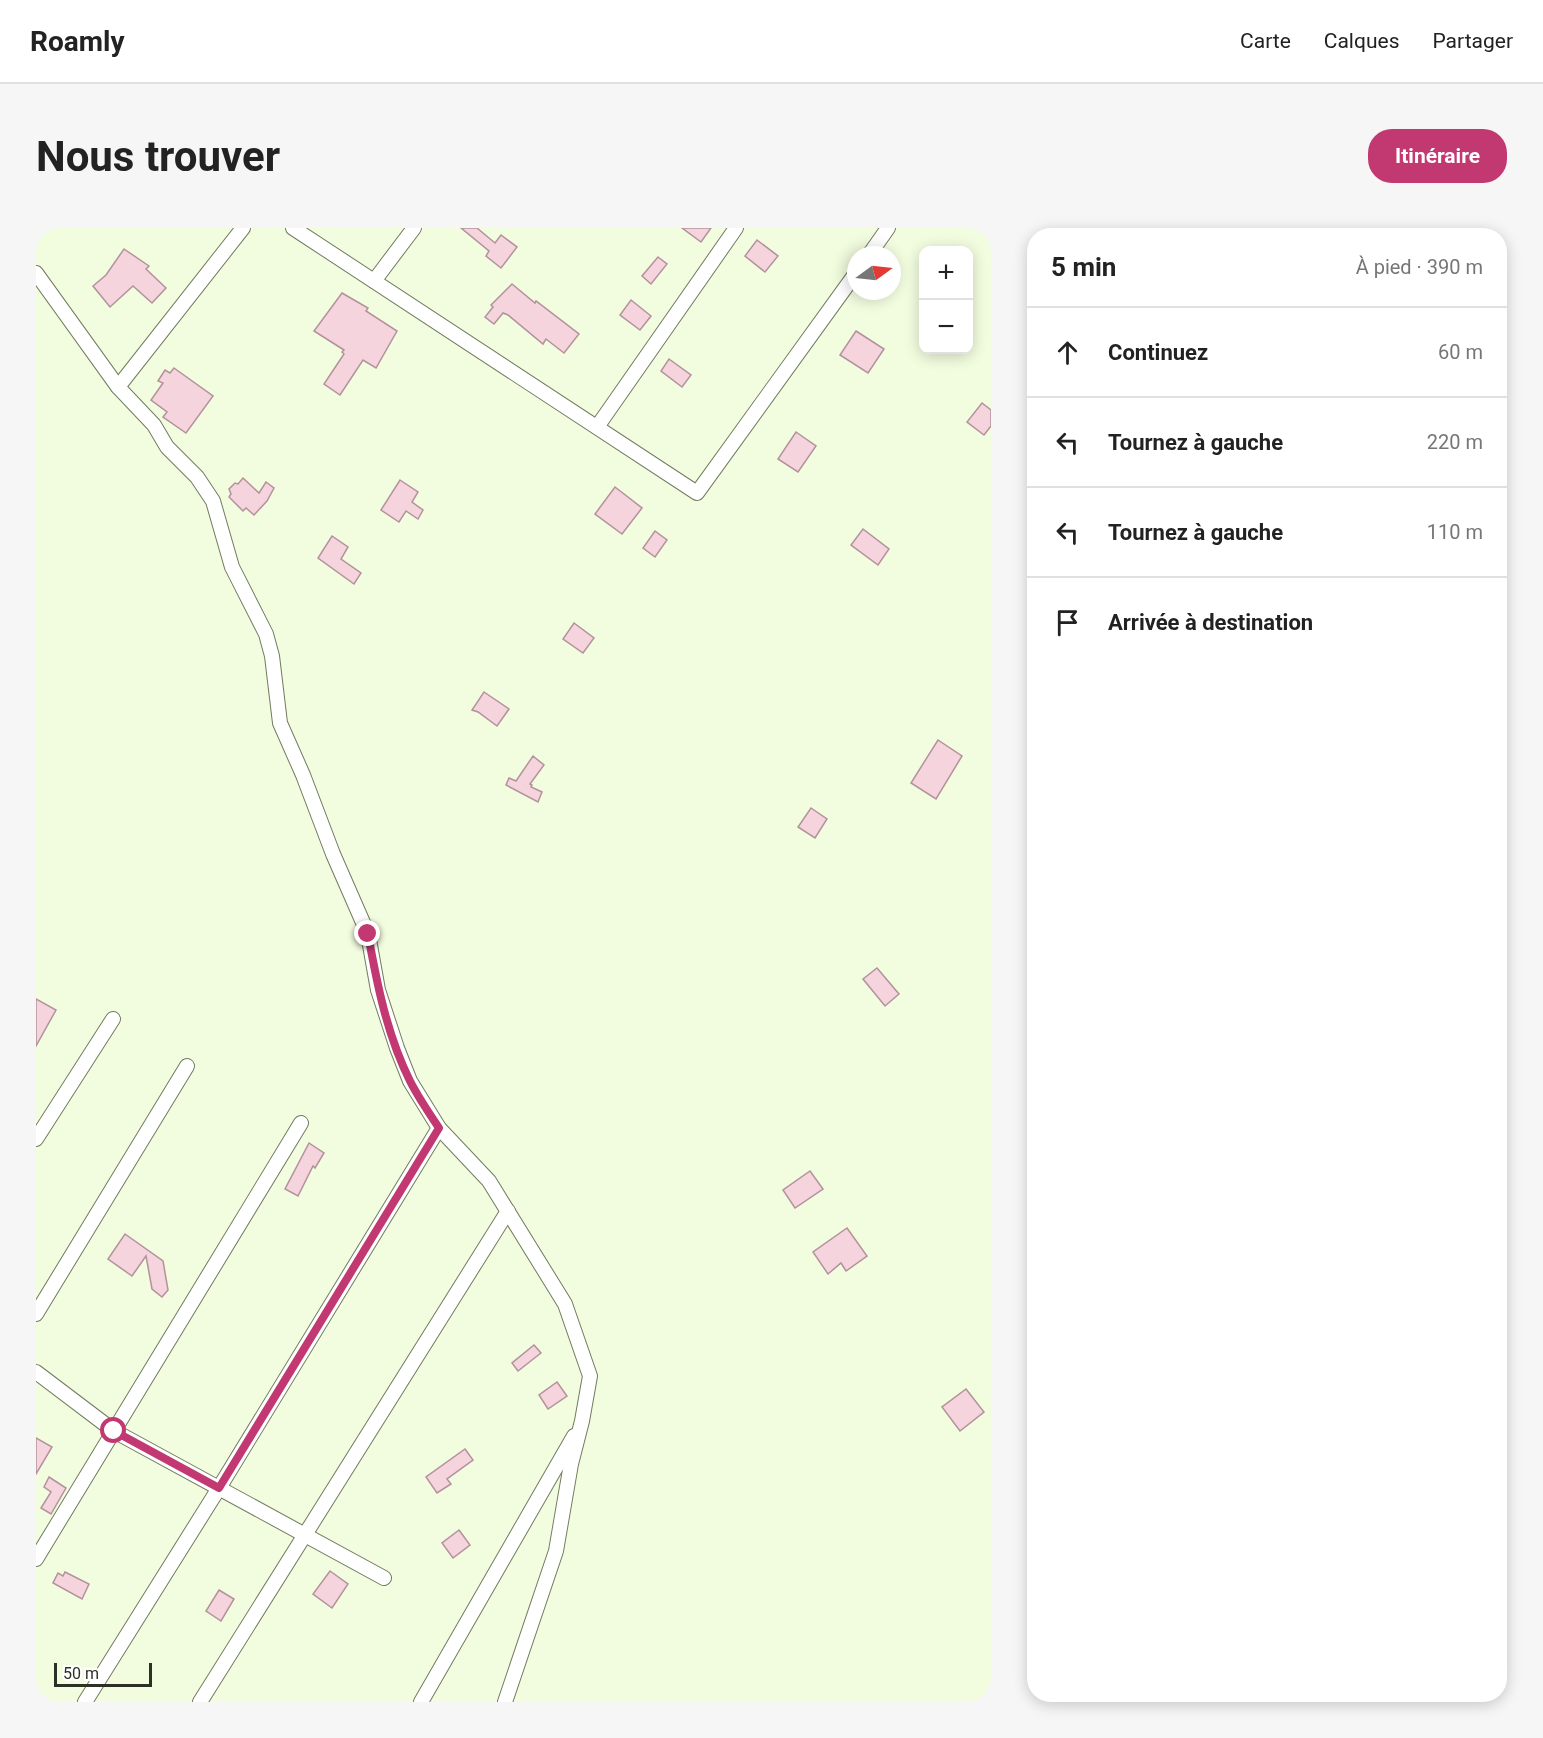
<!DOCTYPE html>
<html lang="fr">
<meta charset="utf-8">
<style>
body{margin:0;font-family:Roboto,sans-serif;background:#f6f6f6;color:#222}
.controls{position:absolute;right:18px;top:18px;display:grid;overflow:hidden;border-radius:12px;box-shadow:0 3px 15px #0003}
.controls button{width:54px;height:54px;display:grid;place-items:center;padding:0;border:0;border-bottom:2px solid #e0e0e0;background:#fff;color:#222;font:30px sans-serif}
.compass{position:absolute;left:811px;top:18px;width:54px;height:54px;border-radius:50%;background:#fff;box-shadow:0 3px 15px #0003;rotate:75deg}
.scale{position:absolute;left:18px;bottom:15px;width:98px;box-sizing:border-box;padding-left:6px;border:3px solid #2d3025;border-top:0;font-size:16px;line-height:21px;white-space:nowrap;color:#2d3025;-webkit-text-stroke:4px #fff;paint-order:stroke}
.stop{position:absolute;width:18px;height:18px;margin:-14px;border:4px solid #c23871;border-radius:50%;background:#fff}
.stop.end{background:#c23871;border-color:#fff;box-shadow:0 2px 6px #0008}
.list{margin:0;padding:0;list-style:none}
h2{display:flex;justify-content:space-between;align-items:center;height:78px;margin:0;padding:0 24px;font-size:26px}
h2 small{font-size:20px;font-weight:400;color:#767676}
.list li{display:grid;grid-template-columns:39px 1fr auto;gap:18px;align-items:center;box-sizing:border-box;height:90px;padding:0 24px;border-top:2px solid #e0e0e0}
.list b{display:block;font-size:22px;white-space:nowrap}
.list em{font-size:20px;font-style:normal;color:#767676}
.icon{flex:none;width:33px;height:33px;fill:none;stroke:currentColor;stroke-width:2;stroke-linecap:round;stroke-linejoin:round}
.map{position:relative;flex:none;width:955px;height:1474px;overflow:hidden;border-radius:24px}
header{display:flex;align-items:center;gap:36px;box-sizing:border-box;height:84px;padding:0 30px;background:#fff;border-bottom:2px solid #e0e0e0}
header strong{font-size:28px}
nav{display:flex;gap:33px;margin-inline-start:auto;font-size:21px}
.intro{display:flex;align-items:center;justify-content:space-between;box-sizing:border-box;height:144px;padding:0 36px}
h1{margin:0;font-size:42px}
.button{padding:15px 27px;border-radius:24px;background:#c23871;color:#fff;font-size:21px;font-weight:700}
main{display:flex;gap:36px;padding:0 36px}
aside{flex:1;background:#fff;border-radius:24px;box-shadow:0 3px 15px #0003}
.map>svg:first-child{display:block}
.building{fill:#f6d4dd;stroke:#b2929b;stroke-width:1.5}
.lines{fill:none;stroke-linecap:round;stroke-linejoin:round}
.minor-casing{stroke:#737b61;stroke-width:16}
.minor{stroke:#fff;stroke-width:14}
.route{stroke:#c23871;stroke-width:8}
</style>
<header>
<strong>Roamly</strong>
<nav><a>Carte</a><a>Calques</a><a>Partager</a></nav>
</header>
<div class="intro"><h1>Nous trouver</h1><a class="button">Itinéraire</a></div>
<main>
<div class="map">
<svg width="955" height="1474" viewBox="0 0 955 1474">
<rect width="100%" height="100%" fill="#f2fcdf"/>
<g class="building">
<polygon points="425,0 441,0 459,15 465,7 481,19 465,40 450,28 453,23"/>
<polygon points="646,0 675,0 665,14"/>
<polygon points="721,12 742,28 729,44 709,28"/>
<polygon points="88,21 113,38 110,41 130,60 116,75 97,58 74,79 57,58 70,47"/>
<polygon points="622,29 631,36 615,56 606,48"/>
<polygon points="476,56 499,75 500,73 543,106 528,125 510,111 507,116 472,87 467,85 458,96 449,89 457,79 455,77"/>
<polygon points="306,65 332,80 330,83 361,103 340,140 327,132 304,167 288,156 308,126 306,124 308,122 278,103"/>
<polygon points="595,72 615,88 604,102 584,87"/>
<polygon points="820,103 848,121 832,145 804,127"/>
<polygon points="633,131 655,147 646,159 625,143"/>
<polygon points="138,140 177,168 150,205 127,189 131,184 115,172 127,155 122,153 129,142 134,145"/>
<polygon points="946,175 955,182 955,198 948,207 931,194"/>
<polygon points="760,204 780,218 762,244 742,231"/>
<polygon points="207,250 223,265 230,254 238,260 231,273 218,287 210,280 207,283 193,269 195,266 193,261 199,255 202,256"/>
<polygon points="364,252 382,264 376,274 387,282 382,291 370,283 363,294 345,282"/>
<polygon points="579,259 606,280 586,306 559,286"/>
<polygon points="827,301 853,321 842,337 815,317"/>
<polygon points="619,303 631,312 619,329 607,320"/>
<polygon points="296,308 312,319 305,331 325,345 318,356 282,330"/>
<polygon points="538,395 558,410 547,425 527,411"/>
<polygon points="448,464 473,481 461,498 442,484 436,482"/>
<polygon points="902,512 926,528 900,571 875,555"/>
<polygon points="497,528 508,537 494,556 496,557 495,559 506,564 502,574 470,557 473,550 480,553"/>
<polygon points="775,580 791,591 779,610 762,599"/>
<polygon points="841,740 863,766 849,778 827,751"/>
<polygon points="0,771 20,782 0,818"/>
<polygon points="273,915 288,925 279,940 277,938 262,968 249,961"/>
<polygon points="774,943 787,961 759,980 747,962"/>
<polygon points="811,1000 831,1028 810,1043 805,1035 792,1046 777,1024"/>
<polygon points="89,1006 127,1033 132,1062 126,1069 116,1061 110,1028 96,1048 72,1031"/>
<polygon points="498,1117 505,1125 482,1143 476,1135"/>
<polygon points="521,1154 531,1168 512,1181 503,1167"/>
<polygon points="930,1161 948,1184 924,1203 906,1179"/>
<polygon points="0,1210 16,1219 0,1246"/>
<polygon points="429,1221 437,1232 411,1251 415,1256 401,1265 390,1249"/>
<polygon points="13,1249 30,1260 15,1286 5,1280 15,1264 8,1259"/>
<polygon points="423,1302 434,1317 417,1330 406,1315"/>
<polygon points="294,1343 312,1356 296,1380 277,1366"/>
<polygon points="29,1344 53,1356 46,1371 17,1355 22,1345 27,1348"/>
<polygon points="183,1362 198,1371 185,1393 170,1383"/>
</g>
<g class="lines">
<defs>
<g id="minor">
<polyline points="257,0 661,265 820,45"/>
<polyline points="833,27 852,0"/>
<polyline points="0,45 82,159 118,197 131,219 161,249 177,273 196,339 230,406 236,428 244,495 267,547 297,626 332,706 342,762 361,820 374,853 403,900 453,953 529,1076 554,1148 546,1193 535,1236 520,1323 469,1474"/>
<polyline points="338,53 378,0"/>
<polyline points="82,159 207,0"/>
<polyline points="561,199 700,0"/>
<polyline points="0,911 77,791"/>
<polyline points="0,1086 151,838"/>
<polyline points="0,1144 78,1203 348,1350"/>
<polyline points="0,1331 265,895"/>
<polyline points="49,1474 183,1260 403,900"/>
<polyline points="164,1474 472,983"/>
<polyline points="385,1474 538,1208"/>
</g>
</defs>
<use href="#minor" class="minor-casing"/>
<use href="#minor" class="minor"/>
</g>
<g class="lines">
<path class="route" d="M78,1203L183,1260L403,900C393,885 382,869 374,853C351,807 341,756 332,706"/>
</g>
</svg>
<div class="controls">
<button>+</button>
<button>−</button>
</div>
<svg class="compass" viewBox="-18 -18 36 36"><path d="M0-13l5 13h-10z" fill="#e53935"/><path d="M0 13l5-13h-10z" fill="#767676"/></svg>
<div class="scale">50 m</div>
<div class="stop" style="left:78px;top:1203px"></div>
<div class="stop end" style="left:332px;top:706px"></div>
</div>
<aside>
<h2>5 min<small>À pied · 390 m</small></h2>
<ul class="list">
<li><svg class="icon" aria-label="ahead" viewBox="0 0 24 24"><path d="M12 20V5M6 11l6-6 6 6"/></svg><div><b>Continuez</b></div><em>60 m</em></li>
<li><svg class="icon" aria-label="left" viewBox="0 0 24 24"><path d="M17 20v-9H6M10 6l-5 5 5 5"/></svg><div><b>Tournez à gauche</b></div><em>220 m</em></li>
<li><svg class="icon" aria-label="left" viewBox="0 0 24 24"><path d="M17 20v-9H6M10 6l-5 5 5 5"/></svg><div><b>Tournez à gauche</b></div><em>110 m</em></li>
<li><svg class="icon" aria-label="arrive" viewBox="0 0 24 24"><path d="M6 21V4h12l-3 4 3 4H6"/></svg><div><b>Arrivée à destination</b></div></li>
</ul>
</aside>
</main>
